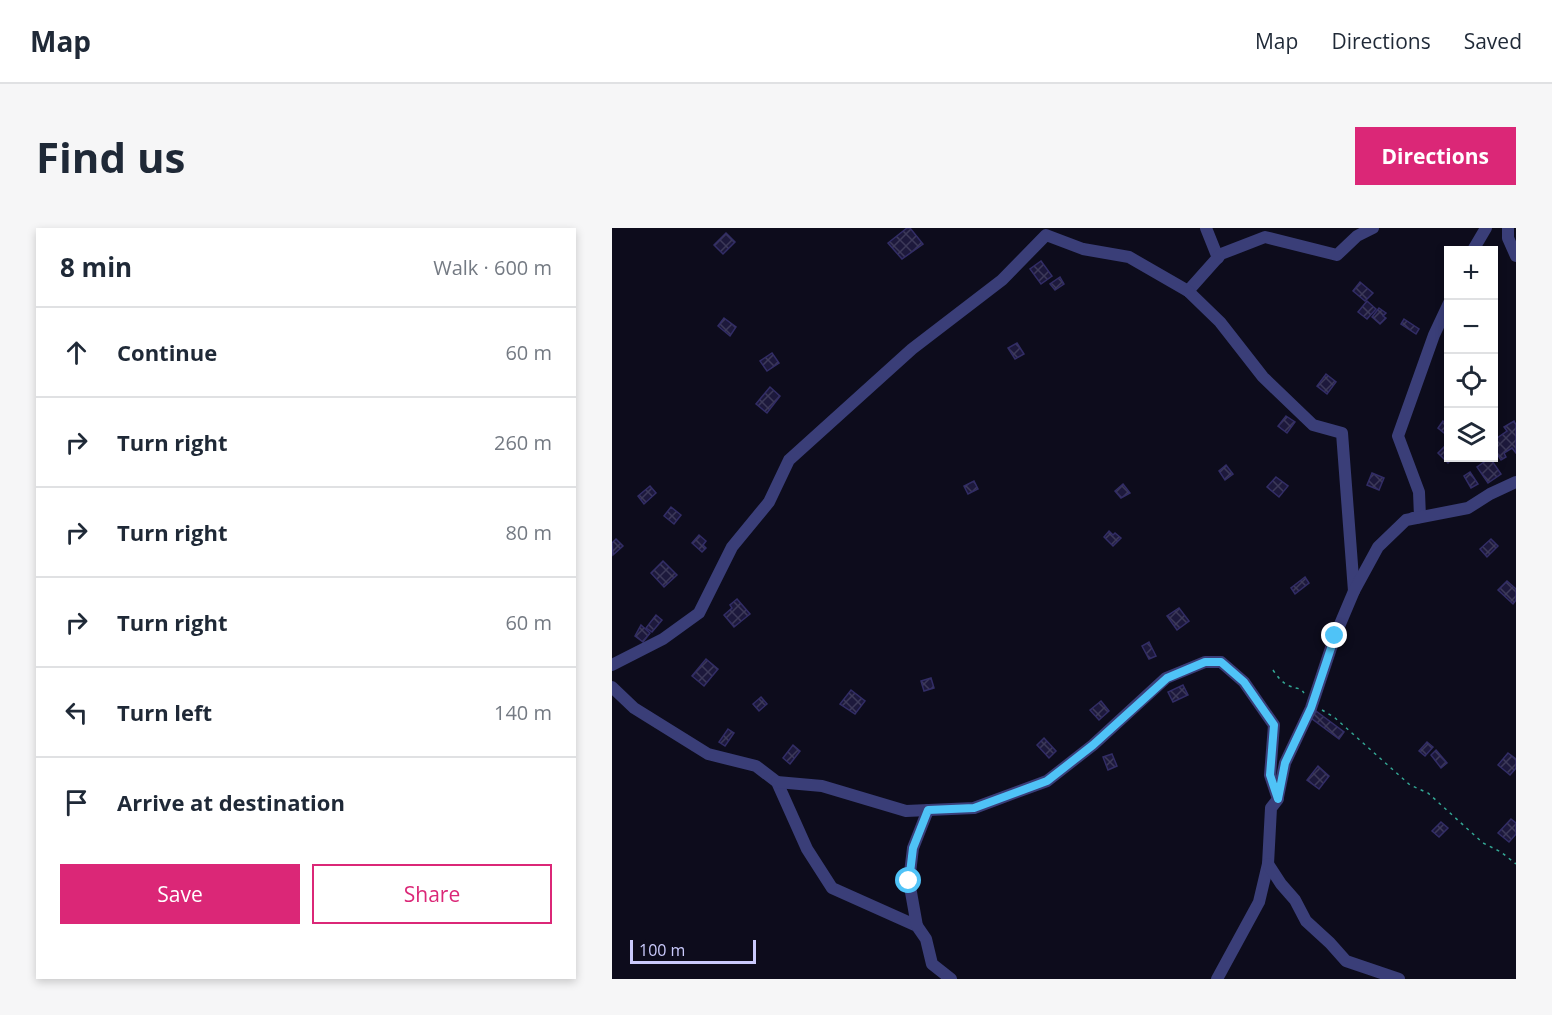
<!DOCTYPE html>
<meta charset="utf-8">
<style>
body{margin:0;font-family:"Open Sans",sans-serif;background:#f6f6f7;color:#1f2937}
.controls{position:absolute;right:18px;top:18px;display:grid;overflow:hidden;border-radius:0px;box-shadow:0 3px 9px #0003}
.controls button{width:54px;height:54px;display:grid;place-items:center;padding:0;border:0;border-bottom:2px solid #e0e1e3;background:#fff;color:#1f2937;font:30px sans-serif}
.scale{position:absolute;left:18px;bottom:15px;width:126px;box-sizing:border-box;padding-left:6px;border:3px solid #cacafc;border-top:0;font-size:16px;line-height:21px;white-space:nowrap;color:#cacafc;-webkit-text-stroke:4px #0d0c1c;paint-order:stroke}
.stop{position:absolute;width:18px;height:18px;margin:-14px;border:4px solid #4fc3f7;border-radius:50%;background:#fff}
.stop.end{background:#4fc3f7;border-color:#fff;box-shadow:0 2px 6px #0008}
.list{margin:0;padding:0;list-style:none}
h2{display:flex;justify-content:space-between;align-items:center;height:78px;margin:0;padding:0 24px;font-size:26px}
h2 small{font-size:20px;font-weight:400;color:#747a83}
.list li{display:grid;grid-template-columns:39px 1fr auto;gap:18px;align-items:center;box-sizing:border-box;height:90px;padding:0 24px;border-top:2px solid #e0e1e3}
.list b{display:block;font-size:22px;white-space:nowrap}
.list em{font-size:20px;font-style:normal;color:#747a83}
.actions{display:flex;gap:12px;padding:18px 24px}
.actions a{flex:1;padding:14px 0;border:2px solid #db2777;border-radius:0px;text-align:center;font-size:21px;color:#db2777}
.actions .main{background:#db2777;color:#fff}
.icon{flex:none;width:33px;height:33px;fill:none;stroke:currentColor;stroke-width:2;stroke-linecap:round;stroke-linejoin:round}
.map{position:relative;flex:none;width:904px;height:751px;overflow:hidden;border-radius:0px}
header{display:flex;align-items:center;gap:36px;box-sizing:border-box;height:84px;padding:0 30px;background:#fff;border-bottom:2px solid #e0e1e3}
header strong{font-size:28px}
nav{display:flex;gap:33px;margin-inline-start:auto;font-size:21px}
.intro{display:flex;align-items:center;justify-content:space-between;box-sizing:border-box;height:144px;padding:0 36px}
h1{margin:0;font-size:42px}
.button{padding:15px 27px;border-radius:0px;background:#db2777;color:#fff;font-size:21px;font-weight:700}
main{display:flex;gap:36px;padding:0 36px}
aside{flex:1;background:#fff;border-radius:0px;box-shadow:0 3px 9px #0003}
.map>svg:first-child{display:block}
.building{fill:url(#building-cross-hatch);stroke:#322d66;stroke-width:1.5}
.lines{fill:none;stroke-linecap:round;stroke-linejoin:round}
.path{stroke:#33a794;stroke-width:1.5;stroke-dasharray:3 4.5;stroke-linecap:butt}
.minor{stroke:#3a3e78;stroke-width:12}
.route{stroke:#4fc3f7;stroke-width:8}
</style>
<header>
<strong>Map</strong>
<nav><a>Map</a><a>Directions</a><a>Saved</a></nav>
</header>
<div class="intro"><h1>Find us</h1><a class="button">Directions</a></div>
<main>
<aside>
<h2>8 min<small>Walk · 600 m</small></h2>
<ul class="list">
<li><svg class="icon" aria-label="ahead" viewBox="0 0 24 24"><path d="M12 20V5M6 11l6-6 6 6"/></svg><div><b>Continue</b></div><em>60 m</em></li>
<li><svg class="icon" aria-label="right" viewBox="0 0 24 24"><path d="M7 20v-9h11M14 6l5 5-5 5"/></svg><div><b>Turn right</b></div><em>260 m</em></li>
<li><svg class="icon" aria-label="right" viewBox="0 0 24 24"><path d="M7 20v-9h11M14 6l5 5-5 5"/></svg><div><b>Turn right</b></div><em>80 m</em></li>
<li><svg class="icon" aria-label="right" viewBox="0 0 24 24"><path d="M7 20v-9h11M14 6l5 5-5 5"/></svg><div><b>Turn right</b></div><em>60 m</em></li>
<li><svg class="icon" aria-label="left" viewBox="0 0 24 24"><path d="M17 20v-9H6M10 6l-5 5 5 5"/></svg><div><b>Turn left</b></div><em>140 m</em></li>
<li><svg class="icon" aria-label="arrive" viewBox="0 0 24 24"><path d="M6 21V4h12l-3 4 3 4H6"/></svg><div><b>Arrive at destination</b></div></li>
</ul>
<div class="actions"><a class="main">Save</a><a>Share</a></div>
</aside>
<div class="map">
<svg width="904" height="751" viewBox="0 0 904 751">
<defs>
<pattern id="building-cross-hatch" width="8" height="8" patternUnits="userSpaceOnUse" patternTransform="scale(1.5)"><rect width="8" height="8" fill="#1d193c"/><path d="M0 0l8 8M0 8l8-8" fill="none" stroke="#3c3959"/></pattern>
</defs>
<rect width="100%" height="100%" fill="#0d0c1c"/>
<g class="building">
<polygon points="295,0 298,0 311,16 290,31 276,15"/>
<polygon points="114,5 123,14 111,26 102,17"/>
<polygon points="429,33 440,48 429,56 418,41"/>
<polygon points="448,49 452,56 443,62 438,56"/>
<polygon points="748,54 761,65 753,73 741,63"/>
<polygon points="755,73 764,81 755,91 746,84"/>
<polygon points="767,80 774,85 771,88 774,90 768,96 760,89"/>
<polygon points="112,90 124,99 118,108 106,98"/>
<polygon points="792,91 807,101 804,106 789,96"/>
<polygon points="405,115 412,126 403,131 396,120"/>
<polygon points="160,125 167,135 155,143 148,133"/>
<polygon points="714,146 724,154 715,166 705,158"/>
<polygon points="158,159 168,168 155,185 144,176"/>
<polygon points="674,188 683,194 675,205 666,198"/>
<polygon points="831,193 834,196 837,193 837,209 826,200"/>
<polygon points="902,193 904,197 904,225 900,220 892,225 894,229 889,232 882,221 882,207 883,206 885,210 895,203 892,199"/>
<polygon points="836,215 837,230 841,230 836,235 826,225"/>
<polygon points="878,230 889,246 876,255 865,239"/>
<polygon points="614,237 621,246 613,252 607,243"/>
<polygon points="858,244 866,256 859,260 852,248"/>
<polygon points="760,245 772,250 767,262 755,257"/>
<polygon points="664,249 676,258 667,269 655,259"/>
<polygon points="362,253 366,261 356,266 352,258"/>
<polygon points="511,256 518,265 509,270 503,263"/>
<polygon points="38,258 44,265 32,276 26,268"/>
<polygon points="59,279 69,287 62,296 52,288"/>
<polygon points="497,303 501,307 503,305 509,310 501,318 492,309"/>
<polygon points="87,307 94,313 91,317 94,320 90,324 80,315"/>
<polygon points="4,311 11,318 1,327 0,315"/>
<polygon points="879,311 886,318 875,329 868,321"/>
<polygon points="51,333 65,347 52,359 39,345"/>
<polygon points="693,349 697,355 683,366 679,360"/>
<polygon points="895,353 904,361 904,372 901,376 886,362"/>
<polygon points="125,371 138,386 122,399 112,387 120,380 118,377"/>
<polygon points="567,380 577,393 565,402 555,388"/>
<polygon points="44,387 50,392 40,404 34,400"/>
<polygon points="29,397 38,405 31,414 23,408"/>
<polygon points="537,414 544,428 537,431 530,418"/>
<polygon points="94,431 106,441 92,458 80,448"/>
<polygon points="319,450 322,460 312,463 309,453"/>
<polygon points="571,457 576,467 561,474 556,464"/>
<polygon points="239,462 253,473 243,486 228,476"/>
<polygon points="149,469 155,476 147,483 141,476"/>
<polygon points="489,473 497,483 487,492 478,482"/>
<polygon points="704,483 732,504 727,511 699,490"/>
<polygon points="116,501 122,505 113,518 107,514"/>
<polygon points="432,510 444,523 437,530 425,517"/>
<polygon points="815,514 821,519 813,528 807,523"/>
<polygon points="181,517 188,523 178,536 171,530"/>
<polygon points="824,522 835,535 829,540 819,527"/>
<polygon points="896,525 904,531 904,540 898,547 886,537"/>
<polygon points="500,526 505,538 496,542 491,529"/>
<polygon points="706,538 717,548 707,561 695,552"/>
<polygon points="899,591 904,595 904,606 897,614 886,605"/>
<polygon points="829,594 836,600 827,609 820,603"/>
</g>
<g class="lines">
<g class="path">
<path d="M661,442C669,454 675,459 689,461L692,465"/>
<polyline points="710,482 722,489 798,557 816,565 871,615 889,624 904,636"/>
</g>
<g class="minor">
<polyline points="594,0 606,30"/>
<polyline points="896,0 896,10 904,28"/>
<polyline points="861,22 874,0"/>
<polyline points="576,63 609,26 653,9 725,27 745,8 761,0"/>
<polyline points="801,290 808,289 807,264 786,208 822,107 837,75"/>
<polyline points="0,437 51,411 87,385 120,319 157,274 177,232 300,121 390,52 434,7 471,21 517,29 576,63 608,94 651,149 701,197 730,205 742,363"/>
<polyline points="0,459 22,480 96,526 144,538 165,554 195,621 220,660 305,698 314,711 320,736 339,751"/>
<polyline points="165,554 210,558 294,583 362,580 435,553 481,517 554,450 593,434 609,434 632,454 662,497 658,547 666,571 659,580 656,636 647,674 605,751"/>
<polyline points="666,569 673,535 699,480 723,408 742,363 766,319 794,292 856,280 878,266 904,254"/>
<polyline points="656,636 669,656 683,672 694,693 718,715 734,733 787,751"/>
<polyline points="305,698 297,653 301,620 316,582"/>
</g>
</g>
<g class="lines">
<polyline class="route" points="297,653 301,620 316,582 362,580 435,553 481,517 555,450 593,434 609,434 632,454 662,497 658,547 666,571 673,535 699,480 723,408"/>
</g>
</svg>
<div class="controls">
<button>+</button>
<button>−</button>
<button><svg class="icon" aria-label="locate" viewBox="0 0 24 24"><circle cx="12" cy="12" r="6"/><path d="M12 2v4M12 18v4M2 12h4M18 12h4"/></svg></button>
<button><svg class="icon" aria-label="layers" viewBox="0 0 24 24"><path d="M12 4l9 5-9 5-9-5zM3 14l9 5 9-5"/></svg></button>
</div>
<div class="scale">100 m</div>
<div class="stop" style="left:297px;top:653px"></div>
<div class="stop end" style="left:723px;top:408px"></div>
</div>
</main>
